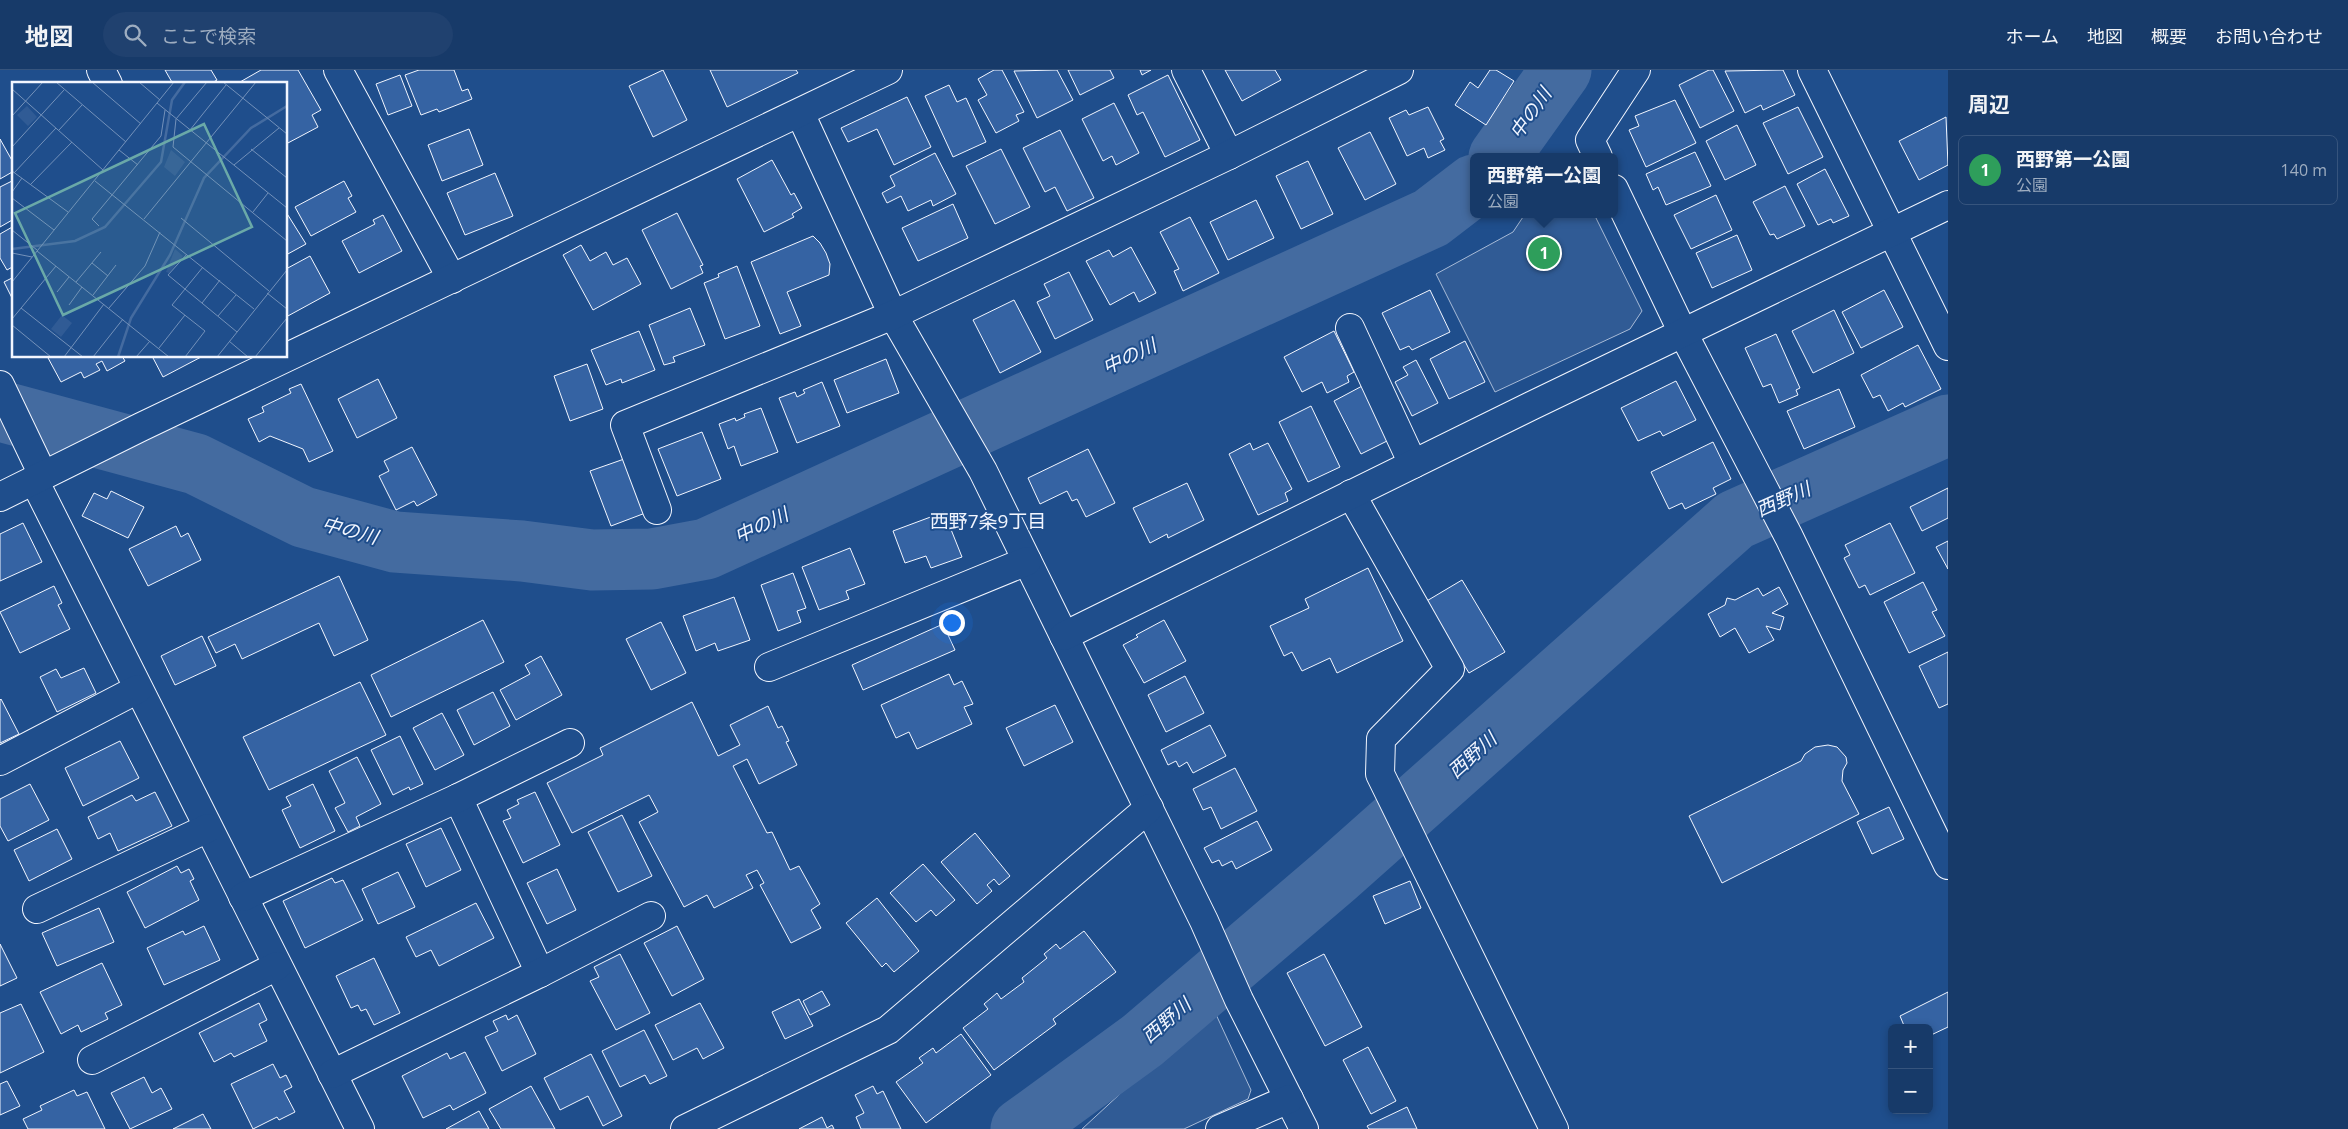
<!DOCTYPE html>
<html lang="ja">
<meta charset="utf-8">
<style>
body{margin:0;font-family:"Open Sans","Noto Sans JP",sans-serif;background:#20416f;color:#f1f3f6}
.controls{position:absolute;right:15px;bottom:15px;display:grid;overflow:hidden;border-radius:8px;box-shadow:0 2px 8px #0003}
.controls button{width:45px;height:45px;display:grid;place-items:center;padding:0;border:0;border-bottom:1px solid #36547d;background:#173a69;color:#f1f3f6;font:25px sans-serif}
.you{position:absolute;left:951px;top:552px;width:18px;height:18px;margin:-12px;border:4px solid #fff;border-radius:50%;background:#1a73e8;box-shadow:0 0 0 8px #1a73e833}
.badge{display:grid;place-items:center;width:32px;height:32px;border-radius:50%;background:#90b9f0;color:#fff;font-size:16px;font-weight:700}
.pin{position:absolute;translate:-50% -50%;border:2px solid #fff;box-shadow:0 1px 5px #0006}
.popup{position:absolute;left:1470px;top:83px;width:148px;height:65px;box-sizing:border-box;display:grid;place-content:center;border-radius:8px;background:#173a69;filter:drop-shadow(0 1px 4px #0005);font-size:16px;white-space:nowrap;color:#9eadc0}
.popup b{font-size:19px;color:#f1f3f6}
.popup::after{content:'';position:absolute;left:50%;top:100%;margin-left:-10px;border:10px solid transparent;border-top-color:#173a69}
.list{margin:0;padding:0;list-style:none}
h2{display:flex;justify-content:space-between;align-items:center;height:65px;margin:0;padding:0 20px;font-size:21px}
h2 small{font-size:16px;font-weight:400;color:#9eadc0}
.list li{display:grid;grid-template-columns:32px 1fr auto;gap:15px;align-items:center;box-sizing:border-box;height:70px;margin:0 10px 10px;padding:0 10px;border:1px solid #36547d;border-radius:8px}
.list b{display:block;font-size:19px;white-space:nowrap}
.list p{margin:0;font-size:16px;white-space:nowrap;color:#9eadc0}
.list em{font-size:16px;font-style:normal;color:#9eadc0}
.icon{flex:none;width:28px;height:28px;fill:none;stroke:currentColor;stroke-width:2;stroke-linecap:round;stroke-linejoin:round}
.map{position:relative;flex:none;width:1948px;height:1059px;overflow:hidden}
header{display:flex;align-items:center;gap:30px;box-sizing:border-box;height:70px;padding:0 25px;background:#173a69;border-bottom:1px solid #36547d}
header strong{font-size:24px}
nav{display:flex;gap:28px;margin-inline-start:auto;font-size:18px}
.search{width:350px;height:45px;background:#20416f;display:flex;align-items:center;gap:12px;box-sizing:border-box;padding:0 18px;border-radius:28px;color:#9eadc0;font-size:19px}
main{display:flex}
aside{flex:1;background:#173a69}
.map>svg:first-child{display:block}
.built{fill:#305b95;stroke:#a8bbd7}
.lines{fill:none;stroke-linecap:round;stroke-linejoin:round}
.river{stroke:#446ba0;stroke-width:61}
.building{fill:#3563a3;stroke:#f2f6ff}
.minor-casing{stroke:#f2f6ff;stroke-width:30}
.minor{stroke:#1f4e8c;stroke-width:28}
.labels{text-anchor:middle;stroke-width:4;stroke-linejoin:round;paint-order:stroke}
.water-label{font-size:19px;font-style:italic;fill:#f2f6ff;stroke:#1f4e8c}
.neighbourhood-label{font-size:19px;fill:#f2f6ff;stroke:#1f4e8c}
.inset-river{fill:none;stroke:#446ba0;stroke-width:2.5}
.inset-road{fill:none;stroke:#7391ba;stroke-width:1}
.view{fill:#6aa9a8;fill-opacity:0.15;stroke:#6aa9a8;stroke-width:2.5}
.inset-edge{fill:none;stroke:#f2f6ff;stroke-width:2.5}
</style>
<header>
<strong>地図</strong>
<div class="search"><svg class="icon" aria-label="search" viewBox="0 0 24 24"><circle cx="10" cy="10" r="6"/><path d="M15 15l6 6"/></svg>ここで検索</div>
<nav><a>ホーム</a><a>地図</a><a>概要</a><a>お問い合わせ</a></nav>
</header>
<main>
<div class="map">
<svg width="1948" height="1059" viewBox="0 0 1948 1059">
<rect width="100%" height="100%" fill="#1f4e8c"/>
<g class="built">
<polygon points="1525,144 1594,144 1642,241 1630,259 1495,322 1436,204 1513,162"/>
<polygon points="1213,938 1251,1020 1248,1029 1184,1059 1082,1059"/>
</g>
<g class="lines">
<g class="river">
<polyline points="1499,87 1561,0"/>
<polyline points="0,341 196,394 303,447 395,472 522,481 592,490 652,489 706,479 1431,148 1474,115"/>
<polyline points="1021,1059 1143,970 1336,805 1735,450 1948,355"/>
</g>
</g>
<g class="building">
<polygon points="165,0 211,0 217,10 210,14 173,14"/>
<polygon points="261,0 298,0 321,40 312,45 318,57 286,74 286,14 241,14 240,12"/>
<polygon points="419,0 454,0 462,21 468,19 472,29 439,42 437,39 421,45 405,5"/>
<polygon points="663,0 687,50 653,67 629,16"/>
<polygon points="710,0 796,0 798,3 727,37"/>
<polygon points="994,0 1002,0 1024,42 1016,45 1019,51 996,63 978,30 987,25 978,9"/>
<polygon points="1057,0 1073,30 1037,48 1014,1"/>
<polygon points="1068,0 1110,0 1114,8 1080,25"/>
<polygon points="1140,0 1151,0 1142,5"/>
<polygon points="1225,0 1275,0 1281,10 1242,31"/>
<polygon points="1490,0 1496,0 1514,11 1486,55 1455,35 1470,12 1478,18"/>
<polygon points="1709,0 1713,0 1734,41 1700,58 1679,15"/>
<polygon points="1783,0 1795,25 1763,40 1761,35 1745,43 1725,1"/>
<polygon points="400,5 412,36 388,45 376,14"/>
<polygon points="1168,5 1200,70 1165,87 1143,42 1137,45 1128,25"/>
<polygon points="949,15 957,32 966,28 986,72 953,87 925,26"/>
<polygon points="907,27 931,77 894,95 877,59 848,72 841,58"/>
<polygon points="1675,30 1696,73 1646,97 1629,60 1639,56 1635,46"/>
<polygon points="1114,33 1139,83 1116,95 1112,86 1103,91 1082,49"/>
<polygon points="1428,37 1444,69 1440,71 1445,80 1428,88 1424,78 1407,86 1389,48 1406,40 1409,45"/>
<polygon points="1798,37 1823,87 1788,104 1763,53"/>
<polygon points="1946,47 1948,95 1919,110 1899,71"/>
<polygon points="1737,55 1756,95 1725,110 1706,71"/>
<polygon points="469,59 483,95 442,111 428,75"/>
<polygon points="1060,60 1094,128 1067,141 1055,117 1045,122 1023,78"/>
<polygon points="1370,62 1396,114 1365,130 1338,78"/>
<polygon points="0,69 14,94 14,101 0,109"/>
<polygon points="1001,79 1030,137 995,154 966,96"/>
<polygon points="1695,82 1711,116 1666,135 1658,117 1653,120 1646,104"/>
<polygon points="935,83 956,124 933,136 931,130 908,141 901,126 887,133 882,123 895,116 890,106"/>
<polygon points="772,90 791,125 794,123 802,138 792,144 794,147 764,162 737,109"/>
<polygon points="1308,91 1333,144 1301,159 1276,106"/>
<polygon points="1825,99 1849,146 1833,153 1831,149 1818,155 1797,114"/>
<polygon points="495,103 513,146 465,165 447,123"/>
<polygon points="14,110 14,149 0,157 0,117"/>
<polygon points="344,111 352,126 348,128 356,142 311,166 295,137"/>
<polygon points="1785,116 1805,156 1777,169 1774,164 1770,165 1753,132"/>
<polygon points="1716,125 1732,160 1691,179 1674,145"/>
<polygon points="1256,130 1274,168 1228,190 1210,152"/>
<polygon points="953,134 968,168 918,191 902,158"/>
<polygon points="286,142 306,174 286,185"/>
<polygon points="677,143 703,195 700,196 703,203 671,219 642,160"/>
<polygon points="383,145 402,181 359,203 342,171 375,154 373,150"/>
<polygon points="1190,147 1219,203 1183,221 1174,201 1179,199 1160,162"/>
<polygon points="14,156 14,196 7,200 0,188 0,164"/>
<polygon points="1737,165 1752,200 1712,218 1696,183"/>
<polygon points="813,166 820,173 826,183 830,194 829,205 787,222 801,256 780,264 751,192"/>
<polygon points="581,175 590,191 606,182 613,195 627,188 641,214 593,240 563,185"/>
<polygon points="1131,177 1156,223 1139,232 1134,222 1110,235 1086,191 1109,180 1113,187"/>
<polygon points="310,186 330,223 286,247 286,199"/>
<polygon points="737,196 760,256 725,269 704,213 719,207 718,204"/>
<polygon points="1069,202 1093,250 1055,269 1037,232 1050,226 1044,214"/>
<polygon points="14,207 14,227 12,228 4,212"/>
<polygon points="1430,220 1450,262 1412,280 1409,276 1400,280 1382,243"/>
<polygon points="1884,220 1903,257 1861,278 1842,242"/>
<polygon points="1014,230 1041,282 1000,303 973,250"/>
<polygon points="690,238 705,275 673,287 675,292 664,295 649,255"/>
<polygon points="1834,240 1854,283 1813,303 1792,261"/>
<polygon points="639,261 655,300 622,313 621,309 606,315 591,280"/>
<polygon points="1334,261 1354,302 1347,306 1349,312 1327,323 1322,312 1302,322 1284,287"/>
<polygon points="1776,264 1800,318 1796,320 1798,325 1779,333 1771,314 1763,317 1745,278"/>
<polygon points="1465,271 1485,312 1449,329 1430,289"/>
<polygon points="1918,275 1941,319 1905,337 1903,333 1888,341 1880,325 1873,328 1861,305"/>
<polygon points="47,286 122,286 125,291 107,301 102,291 96,294 100,300 84,308 81,302 61,312"/>
<polygon points="152,286 203,286 163,307"/>
<polygon points="886,289 899,323 847,343 834,310"/>
<polygon points="1416,290 1438,333 1412,346 1395,312 1408,305 1403,297"/>
<polygon points="587,294 603,339 570,351 554,306"/>
<polygon points="378,309 397,348 357,368 338,329"/>
<polygon points="1676,311 1696,350 1663,366 1660,361 1638,371 1621,338"/>
<polygon points="822,312 840,356 797,373 779,328 795,322 797,327 805,323 803,320"/>
<polygon points="301,314 333,381 309,392 303,379 270,366 259,372 248,349 264,342 262,337 291,323 289,319"/>
<polygon points="1364,315 1391,369 1361,384 1334,331"/>
<polygon points="1839,319 1855,357 1804,379 1787,341"/>
<polygon points="1311,336 1340,397 1308,412 1279,352"/>
<polygon points="761,338 778,382 741,396 734,376 728,379 719,354 735,348 736,351 745,347 744,344"/>
<polygon points="702,362 721,409 677,426 658,379"/>
<polygon points="1713,372 1731,409 1713,418 1716,424 1685,439 1682,433 1669,439 1651,402"/>
<polygon points="1250,373 1253,380 1268,373 1292,419 1285,423 1288,431 1258,445 1229,384"/>
<polygon points="412,377 437,425 417,436 414,431 396,440 379,406 389,401 384,391"/>
<polygon points="1088,379 1115,433 1086,447 1077,429 1072,431 1067,421 1040,434 1028,408"/>
<polygon points="627,388 648,442 611,456 590,401"/>
<polygon points="1187,413 1204,450 1168,468 1167,464 1150,473 1133,438"/>
<polygon points="1948,418 1948,448 1922,461 1910,437"/>
<polygon points="111,421 144,437 128,468 82,446 94,423 107,429"/>
<polygon points="944,442 962,487 931,498 926,486 905,493 893,461"/>
<polygon points="23,453 42,492 0,511 0,464"/>
<polygon points="1890,453 1915,503 1870,525 1865,515 1859,518 1844,488 1850,485 1845,475"/>
<polygon points="176,456 181,467 188,463 201,490 148,516 129,479"/>
<polygon points="1948,471 1948,499 1936,477"/>
<polygon points="850,478 865,514 846,521 849,529 819,540 802,497"/>
<polygon points="1368,498 1403,571 1337,603 1330,588 1302,601 1292,582 1284,586 1270,556 1309,538 1305,529"/>
<polygon points="793,503 806,538 797,541 801,552 778,561 761,515"/>
<polygon points="339,506 368,570 334,586 319,553 242,589 235,574 216,583 208,567"/>
<polygon points="1462,510 1505,582 1469,603 1425,532"/>
<polygon points="1923,512 1937,540 1932,542 1945,566 1909,583 1884,532"/>
<polygon points="54,516 62,533 58,535 70,559 20,583 0,542"/>
<polygon points="1779,517 1788,534 1772,543 1784,547 1780,560 1766,556 1774,570 1749,583 1735,558 1720,567 1708,544 1725,535 1727,528 1735,530 1758,518 1763,526"/>
<polygon points="734,527 750,570 718,581 715,573 696,581 683,546"/>
<polygon points="483,550 504,592 391,647 371,605"/>
<polygon points="1164,550 1186,591 1144,613 1123,575 1138,567 1136,565"/>
<polygon points="661,552 686,603 651,620 626,569"/>
<polygon points="943,554 955,580 863,620 852,595"/>
<polygon points="202,566 216,596 175,615 161,586"/>
<polygon points="1948,582 1948,634 1939,638 1919,596"/>
<polygon points="541,586 562,625 516,650 500,620 530,604 525,595"/>
<polygon points="84,598 96,623 57,642 40,607 56,599 61,608"/>
<polygon points="949,604 954,615 962,611 973,634 964,637 972,654 917,679 909,662 896,668 881,635"/>
<polygon points="1185,606 1204,643 1166,662 1148,625"/>
<polygon points="360,612 386,665 269,720 243,667"/>
<polygon points="493,622 510,656 474,675 457,640"/>
<polygon points="1,629 19,664 0,673 0,630"/>
<polygon points="692,632 718,686 740,675 730,655 768,636 778,658 782,656 789,671 786,672 797,695 759,714 747,689 733,696 767,763 772,762 790,800 799,796 820,834 811,840 821,858 791,873 760,815 764,813 757,800 746,805 753,818 714,838 707,825 684,837 639,752 658,742 649,725 572,763 547,713 603,685 600,678"/>
<polygon points="1055,635 1073,672 1024,696 1006,658"/>
<polygon points="442,643 464,685 435,700 413,658"/>
<polygon points="1210,655 1226,686 1193,703 1187,692 1179,697 1176,691 1168,695 1161,680"/>
<polygon points="400,666 423,714 410,720 409,717 393,725 371,680"/>
<polygon points="120,671 139,708 83,736 65,698"/>
<polygon points="1828,675 1837,677 1846,687 1847,693 1843,700 1842,711 1859,744 1722,813 1689,746 1801,691 1805,684 1815,677"/>
<polygon points="357,687 381,734 356,747 360,756 348,762 335,738 345,733 329,701"/>
<polygon points="1235,698 1257,741 1221,759 1211,737 1203,740 1193,719"/>
<polygon points="30,714 49,750 8,771 0,756 0,729"/>
<polygon points="313,714 335,761 300,778 282,740 291,736 286,727"/>
<polygon points="155,722 172,756 118,781 110,763 98,769 88,747 132,725 136,731"/>
<polygon points="535,722 560,775 523,793 503,751 511,748 507,740 519,734 517,730"/>
<polygon points="1889,737 1904,769 1872,784 1857,752"/>
<polygon points="622,745 652,806 618,822 588,762"/>
<polygon points="1257,751 1272,780 1236,799 1232,791 1222,796 1219,790 1212,793 1204,778"/>
<polygon points="441,758 461,800 426,817 406,774"/>
<polygon points="57,759 72,789 29,811 14,780"/>
<polygon points="975,763 1010,806 999,815 994,809 987,815 992,821 977,834 941,792"/>
<polygon points="923,794 955,830 936,846 931,840 916,852 890,823"/>
<polygon points="177,796 181,803 189,799 194,809 190,811 199,830 145,858 127,822"/>
<polygon points="557,799 576,840 547,854 527,813"/>
<polygon points="398,802 415,837 378,854 362,819"/>
<polygon points="332,808 335,813 343,810 363,850 305,878 283,831"/>
<polygon points="1410,811 1421,838 1385,854 1373,826"/>
<polygon points="877,828 919,881 894,902 886,893 882,897 846,853"/>
<polygon points="476,833 494,868 439,896 431,880 416,887 406,867"/>
<polygon points="99,838 114,872 57,896 42,863"/>
<polygon points="204,856 220,890 164,915 147,878 183,861 185,865"/>
<polygon points="677,856 704,909 672,926 644,873"/>
<polygon points="1084,861 1116,902 1053,949 1056,954 994,1000 963,958 988,939 984,934 997,923 1001,929 1024,912 1022,908 1047,888 1044,884 1056,874 1060,879"/>
<polygon points="0,874 17,908 0,916"/>
<polygon points="620,884 650,943 616,960 590,911 599,907 594,897"/>
<polygon points="1324,884 1362,957 1325,976 1287,903"/>
<polygon points="374,888 400,943 374,955 366,939 361,941 358,935 351,938 336,906"/>
<polygon points="102,893 122,935 105,943 108,949 81,962 78,955 61,964 40,922"/>
<polygon points="822,921 830,935 810,945 803,931"/>
<polygon points="1948,922 1948,957 1929,966 1929,958 1905,958 1900,946"/>
<polygon points="799,929 813,956 785,969 772,942"/>
<polygon points="259,933 267,950 259,954 267,971 234,987 231,983 214,992 199,963"/>
<polygon points="700,933 724,978 703,989 697,978 673,990 655,955"/>
<polygon points="21,934 44,982 0,1003 0,943"/>
<polygon points="506,945 508,950 517,945 536,984 502,1001 485,967 498,961 493,951"/>
<polygon points="644,960 667,1006 650,1014 645,1005 620,1017 602,981"/>
<polygon points="961,964 991,1005 926,1053 896,1012 923,993 919,988 933,978 936,983"/>
<polygon points="1368,977 1396,1031 1371,1044 1343,990"/>
<polygon points="465,982 486,1023 453,1040 450,1035 423,1048 402,1006 447,983 450,989"/>
<polygon points="591,984 622,1046 603,1056 588,1026 560,1040 544,1008"/>
<polygon points="273,994 280,1008 286,1005 292,1017 284,1021 295,1042 279,1050 277,1047 253,1059 231,1014"/>
<polygon points="144,1007 152,1023 161,1018 172,1039 130,1059 111,1023"/>
<polygon points="7,1011 20,1036 0,1045 0,1014"/>
<polygon points="531,1016 555,1059 501,1059 489,1039"/>
<polygon points="873,1016 877,1024 883,1021 901,1059 861,1059 856,1047 864,1043 855,1025"/>
<polygon points="74,1020 77,1026 87,1022 105,1059 28,1059 23,1049 42,1040 40,1036"/>
<polygon points="1407,1037 1417,1059 1369,1059 1367,1056"/>
<polygon points="479,1041 489,1059 446,1059"/>
<polygon points="203,1044 211,1059 173,1059"/>
<polygon points="822,1047 827,1058 832,1055 834,1059 799,1059"/>
</g>
<g class="lines">
<defs>
<g id="minor">
<polyline points="101,0 108,14"/>
<polyline points="338,0 452,209"/>
<polyline points="1186,0 1229,85"/>
<polyline points="1812,0 1948,276"/>
<polyline points="800,43 893,245 983,401 1204,851 1239,930 1304,1059"/>
<polyline points="1598,87 1590,70 1636,0"/>
<polyline points="1614,119 1683,263 1789,467 1948,795"/>
<polyline points="1350,258 1413,394"/>
<polyline points="0,315 43,405"/>
<polyline points="34,410 360,1059"/>
<polyline points="1351,424 1450,599 1381,669 1380,704 1554,1059"/>
<polyline points="0,427 141,357 888,0"/>
<polyline points="657,440 625,355 893,245 1229,85 1399,0"/>
<polyline points="1064,566 1531,336 1948,135"/>
<polyline points="769,597 1027,491"/>
<polyline points="0,691 138,619"/>
<polyline points="458,728 540,903"/>
<polyline points="243,827 458,728 570,673"/>
<polyline points="37,839 208,758"/>
<polyline points="92,990 277,896"/>
<polyline points="332,1004 540,903 651,846"/>
<polyline points="685,1059 888,960 1149,738"/>
<polyline points="1220,1059 1289,1029"/>
</g>
</defs>
<use href="#minor" class="minor-casing"/>
<use href="#minor" class="minor"/>
</g>
<g class="labels">
<g class="water-label">
<text transform="translate(1530 43) rotate(-55)" y="7">中の川</text>
<text transform="translate(1129 286) rotate(-25)" y="7">中の川</text>
<text transform="translate(1783 429) rotate(-24)" y="7">西野川</text>
<text transform="translate(761 455) rotate(-25)" y="7">中の川</text>
<text transform="translate(350 460) rotate(15)" y="7">中の川</text>
<text transform="translate(1472 685) rotate(-42)" y="7">西野川</text>
<text transform="translate(1166 950) rotate(-40)" y="7">西野川</text>
</g>
<g class="neighbourhood-label">
<text x="988" y="458">西野7条9丁目</text>
</g>
</g>
<g transform="translate(12 12)">
<rect width="275" height="275" fill="#1f4e8c"/>
<path d="M15,24L25,35L16,44L5,33ZM159,68L173,80L163,94L152,85ZM163,167L171,174L157,191L154,190ZM50,233L60,241L49,255L39,247Z" fill="#305b95"/>
<path class="inset-river" d="M0,167L63,159L93,145L149,80L160,18L173,0M106,275L119,236L158,173L192,96L239,46L275,24"/>
<path class="inset-road" d="M44,0L114,60M80,0L129,42M127,0L148,18M195,0L164,37L161,65L275,159M211,0L275,52M0,7L91,88M145,21L275,126M0,34L31,0M47,48L70,23M178,48L214,3M0,65L52,8M239,67L275,96M107,68L126,83M222,83L267,46M0,89L56,130M2,91L44,46M83,99L242,227M18,103L60,60M0,110L10,96M0,116L42,148M241,130L256,111M169,136L257,209M132,137L244,0M87,144L80,137L149,54L153,28M0,148L25,168M25,169L157,275M0,171L20,175M175,172L156,193L225,250M80,181L96,194M0,200L162,0M64,200L89,170M45,210L57,195M255,211L275,227M81,213L104,183M190,221L208,198M57,223L70,205M9,226L71,275M97,226L133,184L148,150M206,234L224,213M0,237L44,184M0,243L39,275M217,259L236,275M147,266L173,233M52,275L92,222M81,275L111,237M124,275L138,259M173,275L193,249L160,223L191,185M205,275L275,188M243,275L275,236"/>
<path class="view" d="M192,42L240,145L51,233L3,131Z"/>
<rect width="275" height="275" class="inset-edge"/>
</g>
</svg>
<div class="controls">
<button>+</button>
<button>−</button>
</div>
<div class="you"></div>
<div class="pin badge" style="left:1544px;top:183px;background:#2e9e5b">1</div>
<div class="popup"><b>西野第一公園</b>公園</div>
</div>
<aside>
<h2>周辺<small></small></h2>
<ul class="list">
<li><span class="badge" style="background:#2e9e5b">1</span><div><b>西野第一公園</b><p>公園</p></div><em>140 m</em></li>
</ul>
</aside>
</main>
